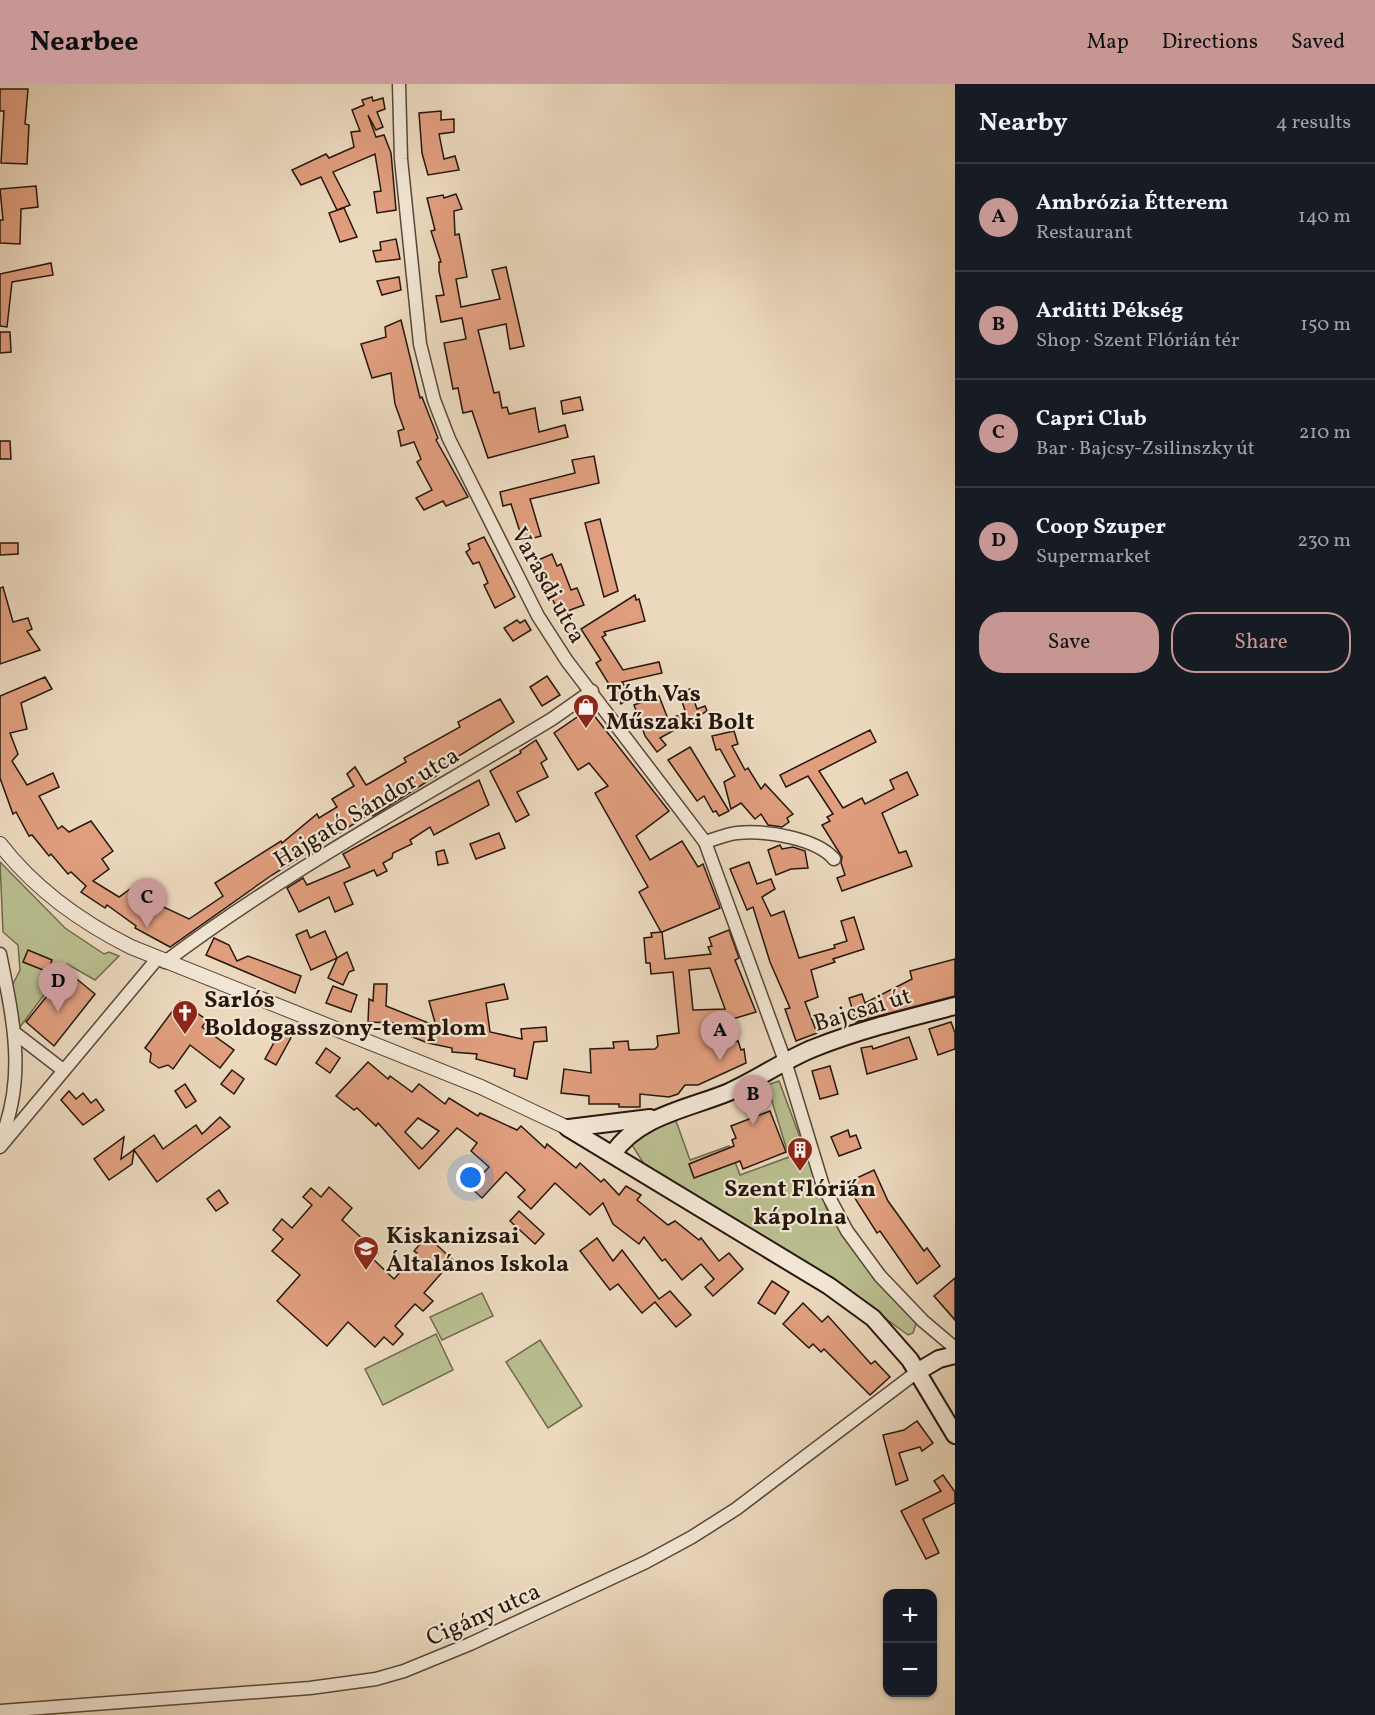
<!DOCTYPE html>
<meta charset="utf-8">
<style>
body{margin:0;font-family:Vollkorn,serif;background:#20242c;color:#f1f3f6}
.controls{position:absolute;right:18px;bottom:18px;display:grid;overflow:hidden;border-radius:12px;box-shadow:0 2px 4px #0004}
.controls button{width:54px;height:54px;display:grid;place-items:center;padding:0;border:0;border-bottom:2px solid #363941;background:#171b24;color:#f1f3f6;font:30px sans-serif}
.you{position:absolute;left:471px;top:1094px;width:21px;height:21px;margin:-15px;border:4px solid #fff;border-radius:50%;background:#1a73e8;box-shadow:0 0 0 9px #1a73e833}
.badge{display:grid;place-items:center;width:39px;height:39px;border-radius:50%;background:#c59692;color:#111;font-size:20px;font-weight:700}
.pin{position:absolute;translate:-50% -50px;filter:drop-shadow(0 2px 3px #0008)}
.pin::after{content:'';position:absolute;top:32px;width:21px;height:18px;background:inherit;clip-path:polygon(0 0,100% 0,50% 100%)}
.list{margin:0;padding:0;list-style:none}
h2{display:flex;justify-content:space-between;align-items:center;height:78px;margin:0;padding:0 24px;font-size:26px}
h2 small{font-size:20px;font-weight:400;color:#9ea1a6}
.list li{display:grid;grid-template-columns:39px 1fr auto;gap:18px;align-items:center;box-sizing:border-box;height:108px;padding:0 24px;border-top:2px solid #363941}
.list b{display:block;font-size:22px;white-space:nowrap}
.list p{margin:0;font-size:20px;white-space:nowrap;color:#9ea1a6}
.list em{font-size:20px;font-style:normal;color:#9ea1a6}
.actions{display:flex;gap:12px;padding:18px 24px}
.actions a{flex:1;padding:14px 0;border:2px solid #c59692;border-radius:24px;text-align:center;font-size:21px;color:#c59692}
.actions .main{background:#c59692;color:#111}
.map{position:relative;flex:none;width:955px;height:1631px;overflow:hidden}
header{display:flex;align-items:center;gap:36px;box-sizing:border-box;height:84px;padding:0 30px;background:#c59692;color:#111}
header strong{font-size:28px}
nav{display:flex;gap:33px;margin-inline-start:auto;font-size:21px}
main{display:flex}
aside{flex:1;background:#171b24}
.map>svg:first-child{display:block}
.green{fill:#b9be8f;stroke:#706a4e;stroke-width:1.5}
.building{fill:#e09e7e;stroke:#26170c;stroke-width:1.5;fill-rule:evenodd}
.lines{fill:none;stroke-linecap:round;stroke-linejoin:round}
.minor-casing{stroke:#574738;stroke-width:15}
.tertiary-casing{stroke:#574738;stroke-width:16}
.secondary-casing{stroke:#26170c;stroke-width:20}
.minor{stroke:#f2e6d4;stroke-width:12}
.tertiary{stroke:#f2e6d4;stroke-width:14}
.secondary{stroke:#f2e6d4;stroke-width:16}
.labels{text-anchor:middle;stroke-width:4.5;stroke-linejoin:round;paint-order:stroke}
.street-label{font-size:24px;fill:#26170c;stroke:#f2e6d4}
.poi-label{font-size:24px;font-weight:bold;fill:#26170c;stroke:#f2e6d4;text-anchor:start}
</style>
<header>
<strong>Nearbee</strong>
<nav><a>Map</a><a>Directions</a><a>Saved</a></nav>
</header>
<main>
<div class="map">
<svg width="955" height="1631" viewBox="0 0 955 1631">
<rect width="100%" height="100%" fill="#ebd8bd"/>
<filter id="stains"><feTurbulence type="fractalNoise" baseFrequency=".00333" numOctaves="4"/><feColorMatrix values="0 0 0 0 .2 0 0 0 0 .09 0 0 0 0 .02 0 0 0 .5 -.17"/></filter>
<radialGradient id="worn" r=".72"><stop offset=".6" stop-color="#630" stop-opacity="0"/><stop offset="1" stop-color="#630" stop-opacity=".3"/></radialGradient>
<g class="green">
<polygon points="0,778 65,844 104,870 109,868 119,872 95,896 67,880 20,943 11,904 20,886 18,861 3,848"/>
<polygon points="779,997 827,1126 862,1178 911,1233 916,1240 913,1249 908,1251 840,1201 644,1080 632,1061 655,1043 676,1037 690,1076 729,1062 740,1091 789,1073 767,1001"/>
<polygon points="482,1209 493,1232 442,1256 430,1233"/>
<polygon points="436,1250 453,1286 383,1321 365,1285"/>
<polygon points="540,1256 582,1322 548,1344 506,1278"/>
</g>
<g class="building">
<polygon points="0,5 28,5 25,40 29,41 27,80 1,79 4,27 0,27"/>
<polygon points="372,13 373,17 383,14 385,25 377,28 383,43 376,46 368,31 376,53 384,51 391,69 396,126 377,129 374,108 381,107 375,70 333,88 350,121 337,126 321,93 301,101 292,86 326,70 329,74 354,63 351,48 360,47 352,26 364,21 362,16"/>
<polygon points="441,27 441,36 454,35 454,48 439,50 444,75 455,72 459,86 428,91 422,69 419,29"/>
<polygon points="36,102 38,123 21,125 20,160 0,159 0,136 3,136 0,105"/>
<polygon points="456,110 462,125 454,127 455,151 459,150 467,193 456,195 461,223 500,215 492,186 506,183 524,262 510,265 506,240 478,246 494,309 499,308 502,324 507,323 509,330 535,324 539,348 565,341 568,353 488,374 472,327 463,329 458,304 453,305 444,259 466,255 462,234 441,238 436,212 444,211 439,187 439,178 441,178 431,147 435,146 427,114 443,111 444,114"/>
<polygon points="344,124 357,153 340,158 329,129"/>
<polygon points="396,155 400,175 376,178 373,167 381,166 380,158"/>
<polygon points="51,179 53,191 12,198 7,243 0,242 0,190"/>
<polygon points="399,193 401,206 382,211 377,197"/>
<polygon points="401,236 420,314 422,313 438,354 436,356 468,413 446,422 443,417 424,426 416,414 432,406 417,378 421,375 414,358 401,362 398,347 404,345 395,320 391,289 372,294 361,260 386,253 385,243"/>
<polygon points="0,248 10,248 11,268 0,269"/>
<polygon points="580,313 583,326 563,330 561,317"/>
<polygon points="0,357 10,357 11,375 0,375"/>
<polygon points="594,372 599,399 530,415 541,452 523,457 511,420 503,422 500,408 575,389 572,376"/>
<polygon points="600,435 618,507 604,513 585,439"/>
<polygon points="484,453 515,513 495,524 484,501 488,499 479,478 473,480 466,468 470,465 468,460"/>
<polygon points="0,459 18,459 18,470 0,471"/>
<polygon points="552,470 557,482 561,480 571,506 577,504 584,521 559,530 536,477"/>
<polygon points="3,503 13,538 28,534 32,545 27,547 40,566 0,580 0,504"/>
<polygon points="635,511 636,516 639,515 645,537 604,548 606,551 602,553 623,586 659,578 662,589 622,598 632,612 621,620 596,579 601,576 581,545"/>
<polygon points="517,536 520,539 525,536 531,546 513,557 504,544"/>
<polygon points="547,592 560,611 542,622 530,603"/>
<polygon points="45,593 52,605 21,619 27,645 10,649 18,670 12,677 27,701 53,689 59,703 39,712 58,745 62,742 69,748 91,737 113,767 102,775 109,785 93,797 119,813 133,803 142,809 140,812 189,835 223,812 215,799 281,757 282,759 317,730 319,734 337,723 332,715 354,702 347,690 355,683 366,701 370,699 406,678 404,674 460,643 458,638 500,615 514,638 436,686 439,690 373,732 371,729 272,791 170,863 135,844 136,842 107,821 105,824 81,808 86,802 71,788 68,790 51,770 49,772 32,751 29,752 16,728 13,730 0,694 0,612"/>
<polygon points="690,605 697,625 705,622 707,627 694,635 696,639 686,642 685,640 660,654 666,661 657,668 645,652 634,621 659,612 668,635 686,629 679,609"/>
<path d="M589,625L669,727L636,752L650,776L682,757L698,783L703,780L720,824L662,848L665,875L711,870L708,863L712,862L709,854L729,846L739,874L735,876L756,928L726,937L713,936L719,962L738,957L741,966L744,965L746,979L698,1001H685L678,1010L669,1013L640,1010V1023H619V1020H589V1012L561,1009L564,985L591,989L590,965L614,964L613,958L628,957L629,966L655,965L658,962L657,952L679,949L673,888L651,890L650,879H646L644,854L652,853L651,849L661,848L639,808L648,803L595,709L608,702L589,679L578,686L554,649ZM710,884L725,925L693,926L689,886Z"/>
<polygon points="870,646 876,658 819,687 843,724 862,714 865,720 894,705 890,696 907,688 918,711 882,729 899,769 906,767 912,782 842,807 837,794 845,791 841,779 842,773 822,741 830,737 827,733 833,730 808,692 786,703 780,691"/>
<polygon points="734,647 738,660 732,662 745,686 748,684 761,705 765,700 793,730 787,734 789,738 782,743 768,741 761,730 755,735 741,719 731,725 724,698 735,692 720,665 716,666 712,652"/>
<polygon points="536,656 547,675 541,679 548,693 517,708 529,731 516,738 490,687 521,669 520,667"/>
<polygon points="690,663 729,727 719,732 716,727 713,728 704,712 697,717 668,676"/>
<polygon points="479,696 489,721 434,751 430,743 410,756 412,760 393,769 392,774 383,779 387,787 377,792 374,786 344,799 353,820 335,828 329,813 299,828 287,804 303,794 307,801 350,783 343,770"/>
<polygon points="499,749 505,764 476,775 470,760"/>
<polygon points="780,761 782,765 793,763 805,767 808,784 791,785 776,791 768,766"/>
<polygon points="444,766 448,779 438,781 436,768"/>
<polygon points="749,778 757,800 771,795 775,805 762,813 771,832 784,827 799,874 835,864 834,861 847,857 841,837 854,833 864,865 833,875 835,878 811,886 818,913 805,918 817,949 796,957 785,925 790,924 770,878 753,823 747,826 730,785"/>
<polygon points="307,846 310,854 325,847 337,874 347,868 354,886 349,888 343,901 328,894 337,874 311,886 296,851"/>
<polygon points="214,854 229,861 237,877 248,872 301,892 295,909 206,871"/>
<polygon points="28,866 52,876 48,888 23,878"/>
<polygon points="955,875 955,912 856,938 849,914 862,910 865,919 912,895 910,887"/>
<polygon points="67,887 95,910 54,962 26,938"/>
<polygon points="374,900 387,900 386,922 436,942 429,917 504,900 508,915 486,919 490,948 522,955 521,945 546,943 547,957 534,958 527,995 514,992 515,985 476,975 477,970 452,968 452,964 428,959 392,945 394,939 368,938 369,915 373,917"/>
<polygon points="333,902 357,911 351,928 326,919"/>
<polygon points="180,917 207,936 202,943 234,966 220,984 190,961 173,985 168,981 159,984 150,978 151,969 145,964"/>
<polygon points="951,938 955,949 955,965 938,971 929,945"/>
<polygon points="282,944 293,950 276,981 265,975"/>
<polygon points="909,953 917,975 867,990 861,964 872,962 873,965"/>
<polygon points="326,964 340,974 330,989 316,979"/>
<path d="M368,978L388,995L390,992L412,1008L419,1000L445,1020L449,1014L478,1032L480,1029L517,1046L521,1042L545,1064L547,1060L576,1084L580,1079L601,1098L604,1095L619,1111L626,1102L641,1111L637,1116L668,1141L675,1137L699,1156L701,1154L719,1177L729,1169L743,1185L713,1212L705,1203L714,1195L701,1180L682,1196L665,1175L662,1177L644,1153L639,1160L613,1140L603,1119L590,1131L555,1099L531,1125L518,1113L525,1106L506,1088L482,1114L470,1103L489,1083L471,1067L477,1059L457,1044L419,1085L378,1039L376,1042L357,1024L354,1026L336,1012ZM418,1034L439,1047L422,1065L405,1048Z"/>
<polygon points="830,982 838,1010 820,1015 812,987"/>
<polygon points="232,986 244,995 234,1010 221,1000"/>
<polygon points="185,1000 196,1017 186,1024 175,1007"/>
<polygon points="69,1007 76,1015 83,1009 91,1019 96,1015 104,1026 83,1041 61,1016"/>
<polygon points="770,1027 786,1068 743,1085 740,1077 694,1094 689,1080 734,1062 732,1056 736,1054 731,1042"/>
<polygon points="220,1033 230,1043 157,1098 134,1066 132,1080 109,1096 94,1075 124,1053 121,1075 154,1051 163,1065 196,1041 202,1050"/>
<polygon points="848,1046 850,1053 856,1051 861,1064 839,1072 831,1053"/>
<polygon points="874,1086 888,1117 924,1167 927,1164 940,1182 917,1200 880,1147 877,1149 856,1116 848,1098"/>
<polygon points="329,1103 352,1124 342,1136 378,1169 373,1175 394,1195 417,1169 414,1167 427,1152 453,1176 424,1209 433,1217 423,1227 415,1220 395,1242 403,1250 393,1261 384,1253 375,1263 348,1238 327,1262 277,1217 300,1191 272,1167 283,1155 273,1146 282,1135 292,1144 312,1121 303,1113 311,1104 321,1113"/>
<polygon points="219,1106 228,1119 216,1127 207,1115"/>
<polygon points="519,1127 544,1150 535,1160 510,1137"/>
<polygon points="597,1154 613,1177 622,1166 659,1215 670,1207 691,1231 676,1243 655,1218 642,1229 618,1200 610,1206 580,1167"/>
<polygon points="955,1194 955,1236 934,1212"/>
<polygon points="772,1197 789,1208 775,1230 758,1219"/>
<polygon points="803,1219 822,1238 828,1232 871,1280 875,1277 890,1293 870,1311 824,1265 821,1268 813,1260 809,1264 783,1240"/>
<polygon points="917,1337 933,1359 922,1367 920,1363 899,1369 908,1396 896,1401 883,1351 904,1346"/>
<polygon points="943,1391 955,1408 955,1419 923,1435 939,1469 926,1475 901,1427 941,1407 934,1397"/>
</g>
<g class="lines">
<defs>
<g id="minor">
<polyline points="399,0 401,75 420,260 434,316 449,355 538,532 567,577 705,758 785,977 823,1102 847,1147 880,1192 923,1237 955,1264"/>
<path d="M705,758C715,755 727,750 737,749C765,746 816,754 834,775"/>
<path d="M0,870C13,934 27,994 0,1057"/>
<path d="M165,878C286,787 422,714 552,635L592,607"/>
<polyline points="15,949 63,986"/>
<polyline points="0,1063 157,875"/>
<polyline points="0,1627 310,1604 376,1595 404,1587 470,1560 646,1478 692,1453 736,1425 917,1288"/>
</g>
<path id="tertiary" d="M0,760C34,804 81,838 131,863L481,1003L568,1044"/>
<g id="secondary">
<polyline points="568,1044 829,1202 873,1234 910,1276 955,1351"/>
<polyline points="569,1044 650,1034"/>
<path d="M613,1070C637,1032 691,1024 729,1008C758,995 784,976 814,964C859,946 908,934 955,922"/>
<polyline points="917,1288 939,1275 955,1271"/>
</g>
</defs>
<use href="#minor" class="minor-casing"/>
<use href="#tertiary" class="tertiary-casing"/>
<use href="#secondary" class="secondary-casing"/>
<use href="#minor" class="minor"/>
<use href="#tertiary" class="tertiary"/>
<use href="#secondary" class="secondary"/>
</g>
<defs>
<symbol id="shop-pin" viewBox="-11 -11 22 30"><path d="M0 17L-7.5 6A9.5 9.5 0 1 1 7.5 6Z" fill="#8f2418" stroke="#f2e6d4"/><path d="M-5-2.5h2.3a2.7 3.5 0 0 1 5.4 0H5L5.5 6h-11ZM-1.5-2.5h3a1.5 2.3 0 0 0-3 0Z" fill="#fff"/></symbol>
<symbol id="church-pin" viewBox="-11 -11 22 30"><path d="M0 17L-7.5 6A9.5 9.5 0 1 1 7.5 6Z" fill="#8f2418" stroke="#f2e6d4"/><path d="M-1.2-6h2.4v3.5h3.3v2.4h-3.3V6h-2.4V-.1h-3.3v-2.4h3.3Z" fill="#fff"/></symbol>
<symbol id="building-pin" viewBox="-11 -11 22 30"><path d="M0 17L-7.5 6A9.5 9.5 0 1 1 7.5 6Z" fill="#8f2418" stroke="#f2e6d4"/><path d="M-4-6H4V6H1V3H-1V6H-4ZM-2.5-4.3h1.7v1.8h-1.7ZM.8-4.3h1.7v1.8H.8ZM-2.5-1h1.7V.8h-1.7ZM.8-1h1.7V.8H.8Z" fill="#fff"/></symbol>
<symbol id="school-pin" viewBox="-11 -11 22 30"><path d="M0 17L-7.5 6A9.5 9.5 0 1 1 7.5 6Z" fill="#8f2418" stroke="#f2e6d4"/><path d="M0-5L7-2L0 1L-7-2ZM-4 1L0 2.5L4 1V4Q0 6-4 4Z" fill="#fff"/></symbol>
</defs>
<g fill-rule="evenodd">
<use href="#shop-pin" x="571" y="608" width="30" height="40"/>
<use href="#church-pin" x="170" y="914" width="30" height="40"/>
<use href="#building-pin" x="785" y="1051" width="30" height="40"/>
<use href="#school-pin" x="351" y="1150" width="30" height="40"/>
</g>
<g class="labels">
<g class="street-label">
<text transform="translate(549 501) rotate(61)" y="8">Varasdi utca</text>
<text transform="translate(366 723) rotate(-31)" y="8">Hajgató Sándor utca</text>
<text transform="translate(862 925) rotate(-17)" y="8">Bajcsai út</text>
<text transform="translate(483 1530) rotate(-24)" y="8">Cigány utca</text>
</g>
<g class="poi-label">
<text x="606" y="617">Tóth Vas<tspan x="606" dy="28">Műszaki Bolt</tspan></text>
<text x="204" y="923">Sarlós<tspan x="204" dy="28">Boldogasszony-templom</tspan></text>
<text x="800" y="1112" text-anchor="middle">Szent Flórián<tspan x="800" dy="28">kápolna</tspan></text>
<text x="386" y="1159">Kiskanizsai<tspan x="386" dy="28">Általános Iskola</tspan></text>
</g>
</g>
<rect width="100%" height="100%" filter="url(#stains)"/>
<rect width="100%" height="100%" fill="url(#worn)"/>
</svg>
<div class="controls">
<button>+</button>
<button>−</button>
</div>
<div class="you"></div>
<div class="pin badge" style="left:720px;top:977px">A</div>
<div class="pin badge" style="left:753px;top:1041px">B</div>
<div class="pin badge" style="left:147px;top:844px">C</div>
<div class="pin badge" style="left:58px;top:928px">D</div>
</div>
<aside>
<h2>Nearby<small>4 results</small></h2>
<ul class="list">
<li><span class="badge">A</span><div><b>Ambrózia Étterem</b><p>Restaurant</p></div><em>140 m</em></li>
<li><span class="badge">B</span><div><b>Arditti Pékség</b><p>Shop · Szent Flórián tér</p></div><em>150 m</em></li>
<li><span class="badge">C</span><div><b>Capri Club</b><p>Bar · Bajcsy-Zsilinszky út</p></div><em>210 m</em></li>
<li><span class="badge">D</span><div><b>Coop Szuper</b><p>Supermarket</p></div><em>230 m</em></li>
</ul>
<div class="actions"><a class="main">Save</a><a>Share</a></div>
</aside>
</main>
